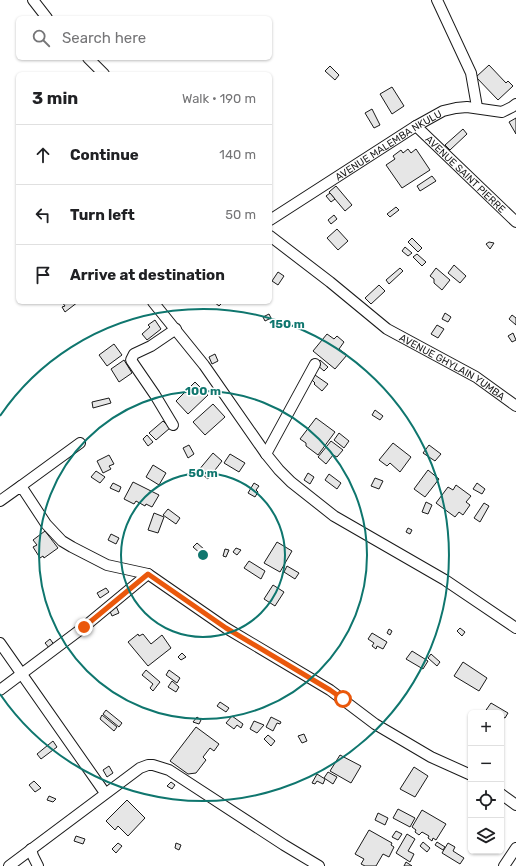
<!DOCTYPE html>
<meta charset="utf-8">
<style>
body{margin:0;font-family:Rubik,sans-serif;background:#f2f2f2;color:#202124}
.controls{position:absolute;right:12px;bottom:12px;display:grid;overflow:hidden;border-radius:6px;box-shadow:0 1px 3px #0004}
.controls button{width:36px;height:36px;display:grid;place-items:center;padding:0;border:0;border-bottom:1px solid #e0e0e0;background:#fff;color:#202124;font:20px sans-serif}
.stop{position:absolute;width:12px;height:12px;margin:-9px;border:3px solid #ea580c;border-radius:50%;background:#fff}
.stop.end{background:#ea580c;border-color:#fff;box-shadow:0 1px 4px #0008}
.list{margin:0;padding:0;list-style:none}
h2{display:flex;justify-content:space-between;align-items:center;height:52px;margin:0;padding:0 16px;font-size:17px}
h2 small{font-size:13px;font-weight:400;color:#757577}
.list li{display:grid;grid-template-columns:26px 1fr auto;gap:12px;align-items:center;box-sizing:border-box;height:60px;padding:0 16px;border-top:1px solid #e0e0e0}
.list b{display:block;font-size:15px;white-space:nowrap}
.list em{font-size:13px;font-style:normal;color:#757577}
.icon{flex:none;width:22px;height:22px;fill:none;stroke:currentColor;stroke-width:2;stroke-linecap:round;stroke-linejoin:round}
.map{position:relative;flex:none;width:516px;height:866px;overflow:hidden}
.search{position:absolute;background:#fff;box-shadow:0 1px 3px #0004;left:16px;top:16px;width:256px;height:44px;display:flex;align-items:center;gap:10px;box-sizing:border-box;padding:0 14px;border-radius:6px;color:#757577;font-size:15px}
.panel{position:absolute;background:#fff;box-shadow:0 1px 3px #0004;left:16px;top:72px;width:256px;height:232px;border-radius:6px}
.map>svg:first-child{display:block}
.building{fill:#e6e6e6;stroke:#1a1a1a}
.lines{fill:none;stroke-linecap:round;stroke-linejoin:round}
.minor-casing{stroke:#1a1a1a;stroke-width:12}
.minor{stroke:#fff;stroke-width:10}
.route{stroke:#ea580c;stroke-width:5}
.ring{fill:none;stroke:#0f766e;stroke-width:2}
.labels{text-anchor:middle;stroke-width:3;stroke-linejoin:round;paint-order:stroke}
.street-label{font-size:10px;fill:#1a1a1a;stroke:#fff}
.centre{fill:#0f766e;stroke:#fff;stroke-width:2}
.ring-label{font-size:12px;text-anchor:middle;font-weight:bold;fill:#0f766e;stroke:#fff;stroke-width:3;stroke-linejoin:round;paint-order:stroke}
</style>
<div class="map">
<svg width="516" height="866" viewBox="0 0 516 866">
<rect width="100%" height="100%" fill="#fff"/>
<g class="building">
<polygon points="489,65 506,83 508,81 513,86 498,100 476,77"/>
<polygon points="330,66 339,75 335,80 325,71"/>
<polygon points="392,87 404,106 392,114 380,94"/>
<polygon points="372,109 380,125 374,128 365,113"/>
<polygon points="516,118 516,134 509,122"/>
<polygon points="463,129 467,134 450,150 445,145"/>
<polygon points="408,149 411,153 416,149 430,170 402,188 386,165 395,159 393,156 401,150 403,153"/>
<polygon points="432,176 436,181 420,191 417,186"/>
<polygon points="336,186 352,205 345,211 329,192"/>
<polygon points="330,193 335,199 331,202 326,196"/>
<polygon points="396,207 399,210 390,217 387,214"/>
<polygon points="334,215 337,219 331,224 328,220"/>
<polygon points="337,229 348,241 338,250 327,238"/>
<polygon points="412,238 422,248 418,252 408,242"/>
<polygon points="489,242 494,243 490,249 486,244"/>
<polygon points="405,247 412,253 408,256 402,251"/>
<polygon points="417,254 426,262 422,266 413,257"/>
<polygon points="454,265 466,276 460,283 448,273"/>
<polygon points="400,268 403,271 389,284 386,280"/>
<polygon points="436,268 450,280 442,290 434,283 434,279 430,276"/>
<polygon points="278,272 284,276 278,285 272,281"/>
<polygon points="379,285 385,291 371,304 365,298"/>
<polygon points="62,302 78,302 65,312 62,307 65,306"/>
<polygon points="214,302 223,302 219,306"/>
<polygon points="445,313 451,317 448,322 442,319"/>
<polygon points="269,314 271,318 265,321 263,317"/>
<polygon points="512,315 516,318 516,325 509,319"/>
<polygon points="155,320 161,329 147,340 142,334 150,327 148,325"/>
<polygon points="437,325 444,329 438,338 431,334"/>
<polygon points="513,333 516,340 512,342 508,336"/>
<polygon points="327,334 334,339 337,336 344,342 339,349 347,355 335,369 313,351"/>
<polygon points="114,344 122,355 107,366 99,355"/>
<polygon points="215,354 218,361 212,364 209,357"/>
<polygon points="124,360 132,373 119,382 111,369"/>
<polygon points="320,360 328,367 324,371 316,364"/>
<polygon points="315,375 328,384 322,391 314,384 315,383 312,380"/>
<polygon points="195,382 208,395 188,414 176,401"/>
<polygon points="109,398 111,403 93,408 92,402"/>
<polygon points="213,404 225,417 205,435 193,422"/>
<polygon points="375,410 383,416 380,420 372,415"/>
<polygon points="316,418 335,432 318,455 306,446 306,443 300,439"/>
<polygon points="163,421 170,428 156,440 149,433"/>
<polygon points="339,433 349,441 344,448 334,440"/>
<polygon points="147,435 153,442 148,446 143,439"/>
<polygon points="331,441 343,450 337,457 333,455 326,464 318,457"/>
<polygon points="393,443 411,457 400,472 390,463 387,466 379,460"/>
<polygon points="189,445 194,454 188,458 183,448"/>
<polygon points="429,445 441,454 435,461 423,453"/>
<polygon points="213,453 222,461 208,479 198,471"/>
<polygon points="230,454 245,463 239,472 224,463"/>
<polygon points="109,455 114,464 109,466 111,469 103,473 97,461"/>
<polygon points="153,465 166,473 159,485 146,477"/>
<polygon points="428,470 439,479 425,497 414,489"/>
<polygon points="96,471 105,477 100,483 91,477"/>
<polygon points="308,473 314,477 310,484 304,480"/>
<polygon points="329,474 341,483 337,489 325,480"/>
<polygon points="375,478 383,481 379,489 371,486"/>
<polygon points="133,482 159,495 152,507 146,504 145,506 136,501 134,504 124,499"/>
<polygon points="113,483 121,487 119,492 110,488"/>
<polygon points="254,483 259,486 256,490 258,492 255,497 248,493"/>
<polygon points="477,483 485,489 482,494 473,489"/>
<polygon points="456,485 471,496 466,502 470,505 463,515 459,512 455,517 436,503 448,487 453,490"/>
<polygon points="426,502 432,505 428,514 422,512"/>
<polygon points="484,503 489,506 480,522 474,518"/>
<polygon points="168,509 180,518 176,524 163,515"/>
<polygon points="154,513 164,517 158,533 148,530"/>
<polygon points="408,528 412,530 410,534 406,532"/>
<polygon points="45,531 58,548 44,558 43,556 40,558 33,547 37,545 33,540"/>
<polygon points="111,534 119,538 116,544 108,540"/>
<polygon points="277,542 292,551 280,572 264,563"/>
<polygon points="197,543 205,550 201,554 193,547"/>
<polygon points="236,548 241,550 237,555 233,552"/>
<polygon points="225,549 229,550 226,557 223,556"/>
<polygon points="249,561 265,571 261,579 244,568"/>
<polygon points="287,566 299,573 295,579 284,572"/>
<polygon points="273,585 284,592 275,606 264,599"/>
<polygon points="106,588 109,592 100,598 97,593"/>
<polygon points="116,606 119,613 112,616 109,609"/>
<polygon points="460,628 465,632 462,636 457,631"/>
<polygon points="389,629 392,631 390,635 387,633"/>
<polygon points="372,633 387,642 383,649 377,646 376,649 372,646 374,643 368,639"/>
<polygon points="138,634 139,636 143,634 151,644 162,635 171,648 148,666 128,642"/>
<polygon points="50,639 55,646 50,649 45,643"/>
<polygon points="412,651 428,661 423,669 406,659"/>
<polygon points="182,653 186,657 181,660 178,657"/>
<polygon points="431,654 440,662 437,666 428,658"/>
<polygon points="463,662 487,678 479,691 454,676"/>
<polygon points="146,670 160,682 153,691 150,688 153,684 142,675"/>
<polygon points="169,670 180,678 177,683 166,675"/>
<polygon points="172,681 179,687 176,692 168,687"/>
<polygon points="220,702 229,708 226,712 217,706"/>
<polygon points="491,703 508,713 505,718 501,716 501,713 484,713"/>
<polygon points="106,710 122,723 119,727 103,714"/>
<polygon points="102,715 117,727 114,731 100,719"/>
<polygon points="232,716 243,724 241,728 237,725 234,729 226,723"/>
<polygon points="197,717 201,720 199,724 193,722"/>
<polygon points="271,717 281,722 280,724 277,723 273,731 266,727"/>
<polygon points="254,721 264,725 257,733 250,729"/>
<polygon points="196,727 219,744 214,751 210,748 203,757 206,760 196,773 188,774 170,761"/>
<polygon points="304,734 307,741 302,743 298,736"/>
<polygon points="268,735 275,741 271,746 264,739"/>
<polygon points="53,741 57,747 41,759 37,754"/>
<polygon points="340,755 361,766 351,783 330,771"/>
<polygon points="109,766 113,773 107,777 103,770"/>
<polygon points="414,767 428,776 415,797 400,789"/>
<polygon points="328,772 337,777 333,784 324,778"/>
<polygon points="317,774 325,779 323,784 317,781 315,784 312,783"/>
<polygon points="34,781 41,788 35,792 29,785"/>
<polygon points="171,782 175,785 172,789 167,786"/>
<polygon points="49,796 56,799 53,802 47,800"/>
<polygon points="127,800 145,818 128,836 118,826 115,830 106,821"/>
<polygon points="398,809 415,818 410,827 393,818"/>
<polygon points="422,810 446,824 436,840 433,838 432,841 428,838 429,836 422,832 419,835 415,832 416,830 412,827"/>
<polygon points="378,813 388,818 385,825 375,820"/>
<polygon points="369,830 392,843 391,845 394,847 389,857 383,854 376,866 365,866 361,864 364,859 355,854"/>
<polygon points="396,831 402,834 398,840 392,837"/>
<polygon points="407,834 415,839 408,851 414,854 410,862 396,853"/>
<polygon points="76,836 85,839 83,844 74,841"/>
<polygon points="423,842 430,848 427,852 420,846"/>
<polygon points="437,842 445,847 443,850 435,845"/>
<polygon points="118,843 122,846 116,853 112,849"/>
<polygon points="176,843 181,845 179,850 175,848"/>
<polygon points="448,843 455,847 453,851 464,858 460,864 442,853"/>
<polygon points="406,862 412,866 404,866"/>
</g>
<g class="lines">
<defs>
<g id="minor">
<polyline points="33,0 47,18"/>
<polyline points="437,0 471,73 477,107"/>
<polyline points="88,58 104,74"/>
<path id="s1" d="M416,126L516,222"/>
<path id="s2" d="M270,220L416,126L443,111L456,108L467,107L502,112L512,107L516,104"/>
<path id="s3" d="M270,236L330,282L387,329L476,377L516,406"/>
<polyline points="153,302 204,365 266,454 279,470 291,482 334,516 445,580 516,628"/>
<polyline points="173,425 155,395 131,360 134,354 151,346 176,329"/>
<polyline points="266,454 315,364"/>
<polyline points="21,486 80,443"/>
<polyline points="0,501 21,486 46,524 62,541 72,547 107,565 148,574 226,628 330,690 375,724 431,757 471,775"/>
<polyline points="0,643 105,793"/>
<polyline points="0,690 84,627 148,574"/>
<polyline points="501,794 516,805"/>
<polyline points="31,849 33,856 38,866"/>
<polyline points="9,866 140,768 148,765 153,765 169,770 284,845 319,866"/>
<polyline points="504,866 516,848"/>
</g>
</defs>
<use href="#minor" class="minor-casing"/>
<use href="#minor" class="minor"/>
</g>
<g class="lines">
<polyline class="route" points="84,627 148,574 226,628 330,690 343,699"/>
</g>
<g class="ring">
<circle cx="203" cy="555" r="82"/>
<circle cx="203" cy="555" r="164"/>
<path d="M0 416A246 246 0 1 1 0 694"/>
</g>
<g class="labels">
<g class="street-label">
<text dy="4" stroke="none"><textPath href="#s2" startOffset="140">AVENUE MALEMBA NKULU</textPath></text>
<text dy="4" stroke="none"><textPath href="#s1" startOffset="69">AVENUE SAINT PIERRE</textPath></text>
<text dy="4" stroke="none"><textPath href="#s3" startOffset="225">AVENUE GHYLAIN YUMBA</textPath></text>
</g>
</g>
<circle cx="203" cy="555" r="6" class="centre"/>
<g class="ring-label">
<text x="287" y="328">150 m</text>
<text x="203" y="395">100 m</text>
<text x="203" y="477">50 m</text>
</g>
</svg>
<div class="controls">
<button>+</button>
<button>−</button>
<button><svg class="icon" aria-label="locate" viewBox="0 0 24 24"><circle cx="12" cy="12" r="6"/><path d="M12 2v4M12 18v4M2 12h4M18 12h4"/></svg></button>
<button><svg class="icon" aria-label="layers" viewBox="0 0 24 24"><path d="M12 4l9 5-9 5-9-5zM3 14l9 5 9-5"/></svg></button>
</div>
<div class="stop" style="left:343px;top:699px"></div>
<div class="stop end" style="left:84px;top:627px"></div>
<div class="search"><svg class="icon" aria-label="search" viewBox="0 0 24 24"><circle cx="10" cy="10" r="6"/><path d="M15 15l6 6"/></svg>Search here</div>
<section class="panel">
<h2>3 min<small>Walk · 190 m</small></h2>
<ul class="list">
<li><svg class="icon" aria-label="ahead" viewBox="0 0 24 24"><path d="M12 20V5M6 11l6-6 6 6"/></svg><div><b>Continue</b></div><em>140 m</em></li>
<li><svg class="icon" aria-label="left" viewBox="0 0 24 24"><path d="M17 20v-9H6M10 6l-5 5 5 5"/></svg><div><b>Turn left</b></div><em>50 m</em></li>
<li><svg class="icon" aria-label="arrive" viewBox="0 0 24 24"><path d="M6 21V4h12l-3 4 3 4H6"/></svg><div><b>Arrive at destination</b></div></li>
</ul>
</section>
</div>
